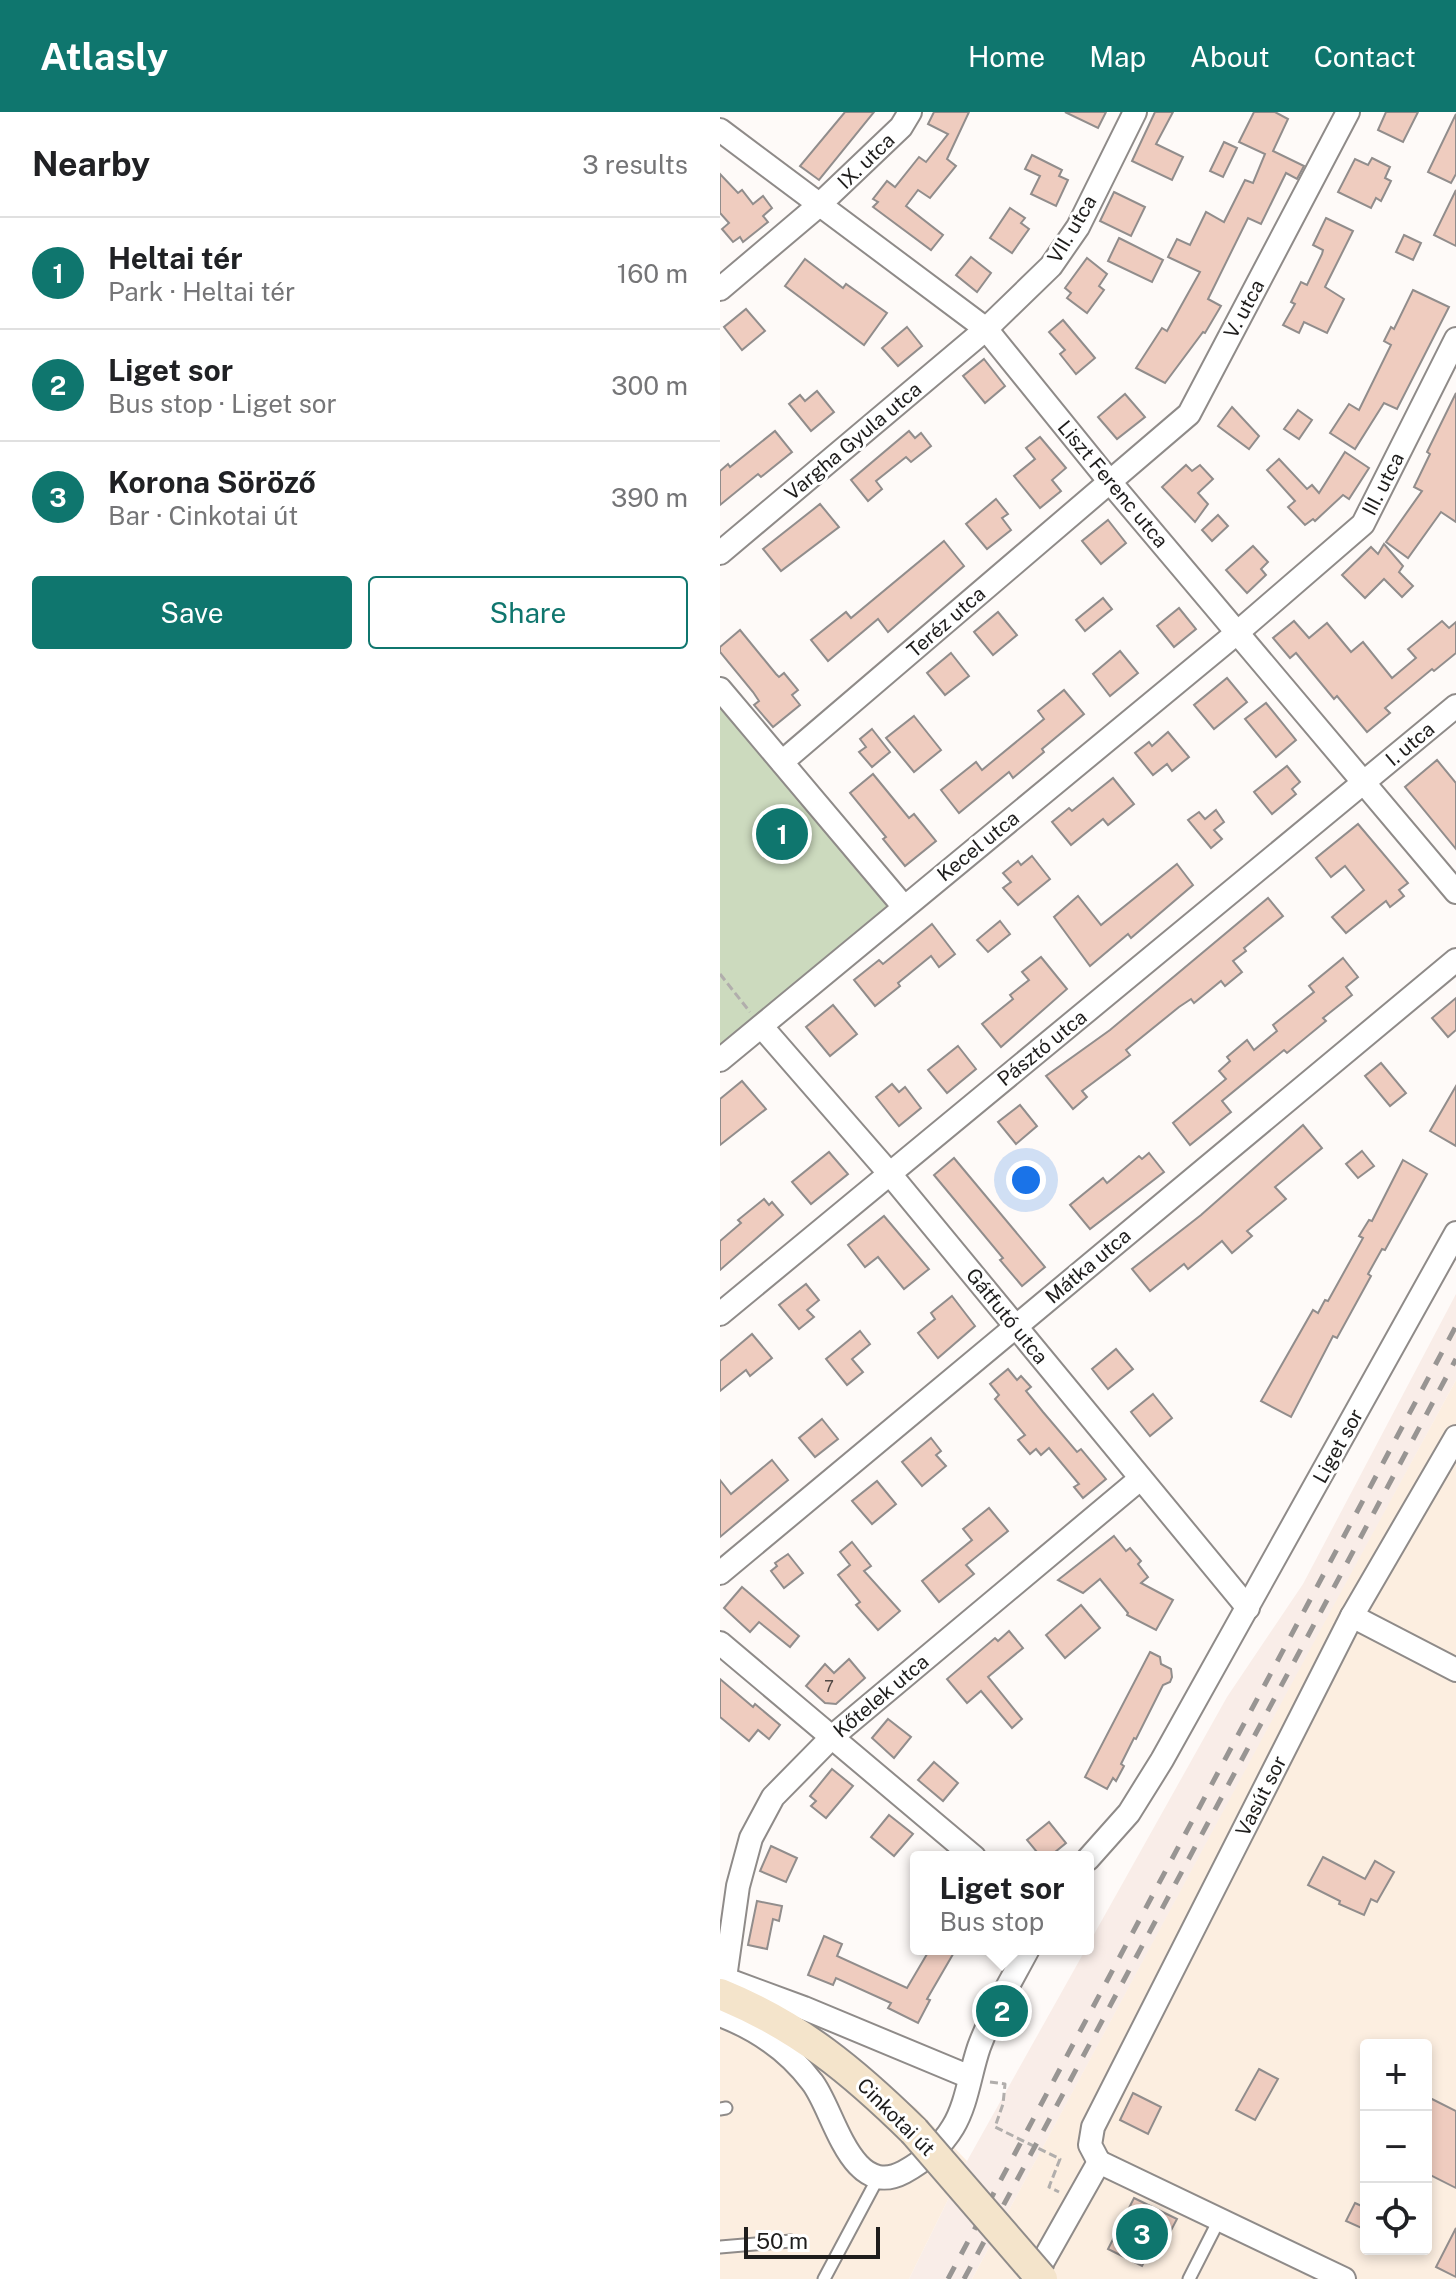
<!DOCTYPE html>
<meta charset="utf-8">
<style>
body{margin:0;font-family:"Public Sans",sans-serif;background:#f6f6f6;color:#202124}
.controls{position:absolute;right:24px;bottom:24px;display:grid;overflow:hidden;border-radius:8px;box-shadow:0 4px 12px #0003}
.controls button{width:72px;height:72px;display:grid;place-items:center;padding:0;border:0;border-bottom:2px solid #e0e0e0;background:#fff;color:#202124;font:40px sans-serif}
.scale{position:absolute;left:24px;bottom:20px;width:136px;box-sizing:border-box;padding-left:8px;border:4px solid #1e1d1c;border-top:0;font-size:22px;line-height:28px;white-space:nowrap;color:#1e1d1c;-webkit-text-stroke:6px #fff;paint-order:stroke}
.you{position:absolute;left:306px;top:1068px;width:28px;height:28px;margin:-20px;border:6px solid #fff;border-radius:50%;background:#1a73e8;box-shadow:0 0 0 12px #1a73e833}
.badge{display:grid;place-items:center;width:52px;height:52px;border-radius:50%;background:#0f766e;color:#fff;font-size:26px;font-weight:700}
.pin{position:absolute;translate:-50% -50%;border:4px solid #fff;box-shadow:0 2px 8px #0006}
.popup{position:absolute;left:190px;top:1739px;width:184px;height:104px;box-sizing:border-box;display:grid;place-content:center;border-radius:8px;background:#fff;filter:drop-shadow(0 2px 6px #0005);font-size:26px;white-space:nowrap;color:#757577}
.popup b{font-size:30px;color:#202124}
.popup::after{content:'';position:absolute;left:50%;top:100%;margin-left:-16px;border:16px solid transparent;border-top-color:#fff}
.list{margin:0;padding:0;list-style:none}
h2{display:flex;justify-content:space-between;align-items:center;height:104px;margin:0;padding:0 32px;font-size:34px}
h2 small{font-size:26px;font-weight:400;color:#757577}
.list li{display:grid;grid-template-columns:52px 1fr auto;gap:24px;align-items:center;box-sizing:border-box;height:112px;padding:0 32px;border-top:2px solid #e0e0e0}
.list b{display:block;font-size:30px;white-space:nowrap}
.list p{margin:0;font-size:26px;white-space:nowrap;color:#757577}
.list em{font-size:26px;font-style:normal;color:#757577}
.actions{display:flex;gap:16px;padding:24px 32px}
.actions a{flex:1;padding:18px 0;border:2px solid #0f766e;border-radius:8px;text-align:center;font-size:28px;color:#0f766e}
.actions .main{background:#0f766e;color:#fff}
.icon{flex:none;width:44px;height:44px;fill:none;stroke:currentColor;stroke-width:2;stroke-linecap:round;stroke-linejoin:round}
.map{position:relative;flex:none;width:736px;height:2167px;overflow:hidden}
header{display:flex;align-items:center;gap:48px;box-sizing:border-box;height:112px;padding:0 40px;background:#0f766e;color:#fff}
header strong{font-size:38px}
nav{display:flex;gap:44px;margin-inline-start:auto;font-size:28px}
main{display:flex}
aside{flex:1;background:#fff}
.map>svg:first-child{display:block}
.built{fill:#f9ede8}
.industrial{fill:#fceee0;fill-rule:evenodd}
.green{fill:#ccdabe}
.building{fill:#efccbf;stroke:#918d8c;stroke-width:2}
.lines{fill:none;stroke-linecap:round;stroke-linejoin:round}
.service-casing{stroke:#8f8b89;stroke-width:15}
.minor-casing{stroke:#8f8b89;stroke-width:26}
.secondary-casing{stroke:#8f8b89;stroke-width:34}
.path{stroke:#b1aeac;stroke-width:3;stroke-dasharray:8 4;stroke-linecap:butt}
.service{stroke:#fff;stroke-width:11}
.minor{stroke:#fff;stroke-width:22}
.secondary{stroke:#f4e4cb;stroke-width:30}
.rail{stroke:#989593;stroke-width:5;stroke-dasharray:14 14;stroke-linecap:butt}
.secondary-bridge-casing{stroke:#8f8b89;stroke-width:34;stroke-linecap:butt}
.secondary-bridge{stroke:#f4e4cb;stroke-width:30}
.labels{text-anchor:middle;stroke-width:6;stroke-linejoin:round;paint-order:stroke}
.number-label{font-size:16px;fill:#524945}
.street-label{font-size:20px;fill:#1e1d1c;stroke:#fff}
</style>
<header>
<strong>Atlasly</strong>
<nav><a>Home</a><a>Map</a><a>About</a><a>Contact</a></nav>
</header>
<main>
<aside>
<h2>Nearby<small>3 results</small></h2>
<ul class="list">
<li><span class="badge">1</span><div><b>Heltai tér</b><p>Park · Heltai tér</p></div><em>160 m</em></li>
<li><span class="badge">2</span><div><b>Liget sor</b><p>Bus stop · Liget sor</p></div><em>300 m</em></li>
<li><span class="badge">3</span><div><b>Korona Söröző</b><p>Bar · Cinkotai út</p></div><em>390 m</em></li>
</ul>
<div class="actions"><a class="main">Save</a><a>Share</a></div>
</aside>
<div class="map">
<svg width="736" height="2167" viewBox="0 0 736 2167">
<rect width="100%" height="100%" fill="#fefaf8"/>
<polygon class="built" points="736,1182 736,1268 252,2167 189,2167 247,2049 507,1585 583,1472"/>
<g class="industrial">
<path d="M736,1268V2167H252L615,1491ZM646,1933H706V2137H646Z"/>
<polygon points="0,1902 135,1952 196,1996 247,2049 189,2167 0,2167"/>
</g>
<polygon class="green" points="0,577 184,795 0,948"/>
<g class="building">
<polygon points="125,0 154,0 99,68 80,54"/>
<polygon points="214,0 249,0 227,47 236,54 210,86 198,78 186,94 223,123 211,138 153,95 158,90 153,87 167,69 175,75 199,45 206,50 228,22 208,12"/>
<polygon points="345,0 386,0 378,16"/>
<polygon points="435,0 453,0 436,32 463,45 452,68 412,49"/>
<polygon points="534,0 555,0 568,7 553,39 584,54 577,67 566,61 541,112 528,106 488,187 501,194 485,221 483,220 445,271 416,256 442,216 447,219 480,160 448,145 457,127 470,133 486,100 504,110 525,68 533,71 545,42 519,30"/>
<polygon points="666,0 698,0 683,30 658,18"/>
<polygon points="736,2 736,62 731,71 708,60"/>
<polygon points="504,30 517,36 503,65 490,59"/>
<polygon points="312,43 342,58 339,64 348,68 336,94 311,82 320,64 305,57"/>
<polygon points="652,46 670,55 665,66 671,69 661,89 656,86 651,96 618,80 635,47 648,53"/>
<polygon points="0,62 18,81 22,78 33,92 43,84 52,96 43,104 48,110 23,130 20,125 13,130 2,117 9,111 0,101"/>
<polygon points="736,78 736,134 714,123"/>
<polygon points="394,80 425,95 411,124 380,109"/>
<polygon points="290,96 305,106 301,111 309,117 292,141 270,126"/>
<polygon points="606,106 633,119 605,175 624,187 607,221 584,210 579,221 563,213 575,192 571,190 581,170 587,173 602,142 603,138 593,133"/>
<polygon points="684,123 701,131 693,148 676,140"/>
<polygon points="399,126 443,148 432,170 388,149"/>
<polygon points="251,145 271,161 257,180 236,163"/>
<polygon points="367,146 387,162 379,174 384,178 367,201 347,186 351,181 345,176"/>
<polygon points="85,147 123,176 126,172 167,201 144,233 65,174"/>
<polygon points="693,178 729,195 677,297 664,291 635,337 610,321 629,292 639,298 671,233 664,229 671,215 674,217"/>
<polygon points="26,197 45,219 22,238 4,215"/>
<polygon points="343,208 375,246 356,262 340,242 345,238 329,220"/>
<polygon points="187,215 202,234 178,254 162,236"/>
<polygon points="264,247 285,274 265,291 243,264"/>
<polygon points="97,279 114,300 91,319 69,292 80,283 85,289"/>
<polygon points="736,281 736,410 721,400 688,446 666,430 702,379 694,375 710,342 707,340"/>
<polygon points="405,282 425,305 397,327 378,305"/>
<polygon points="512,295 539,324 529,337 498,314"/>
<polygon points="578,298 592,308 579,327 564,317"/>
<polygon points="55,319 72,340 41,365 38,362 0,393 0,359 8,352 10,355"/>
<polygon points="189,319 195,326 201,321 211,334 191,350 186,345 156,369 162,377 148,389 131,368"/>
<polygon points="320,325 346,356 332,368 341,379 320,396 294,364 315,347 306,336"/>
<polygon points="625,340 649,356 629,387 623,383 595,409 593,407 585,413 568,395 575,389 547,358 559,347 587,377 592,373 599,381"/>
<polygon points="466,353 472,359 480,353 493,367 478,381 488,392 475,410 442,375"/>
<polygon points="276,387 288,402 282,406 291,418 267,437 246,412"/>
<polygon points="100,392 119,415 61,459 43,437"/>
<polygon points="498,403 508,414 492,429 482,418"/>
<polygon points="388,408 406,431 381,452 362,429"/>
<polygon points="224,429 244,454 168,520 158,507 108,549 91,528 126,500 131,506"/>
<polygon points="664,432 683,454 679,460 693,474 682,485 664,467 645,486 622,463 651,435 658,442"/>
<polygon points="533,434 548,450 541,457 546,463 527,481 506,458"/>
<polygon points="383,486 392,497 365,519 356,508"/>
<polygon points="459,496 476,517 454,535 437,514"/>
<polygon points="278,500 297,523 273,543 254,520"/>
<polygon points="574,509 589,526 607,511 631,540 643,530 672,566 696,546 688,537 722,509 729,516 736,510 736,541 714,559 712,557 665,596 670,601 647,620 617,584 614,587 576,541 570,546 553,526"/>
<polygon points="20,518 56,562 59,565 64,561 78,578 72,583 80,593 53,615 34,593 39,589 33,580 0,540 0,535"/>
<polygon points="400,539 418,561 390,584 373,562"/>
<polygon points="231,541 249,564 225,583 207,561"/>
<polygon points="507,566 527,590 494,617 474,593"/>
<polygon points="344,578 364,602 322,637 324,640 293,666 289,660 239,701 221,678 256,650 262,658 324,607 318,599"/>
<polygon points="546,591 576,628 556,645 525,607"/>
<polygon points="194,604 221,638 194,660 166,626"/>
<polygon points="152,617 170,640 152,655 139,640 146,635 140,627"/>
<polygon points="448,620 469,645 452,659 447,652 433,663 415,641 429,630 432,634"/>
<polygon points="717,648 736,671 736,737 685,675"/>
<polygon points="567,654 580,670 572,677 576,682 552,702 534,680"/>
<polygon points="153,662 189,706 194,702 216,729 185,754 163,727 166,725 130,681"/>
<polygon points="393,666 414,692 388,713 383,707 351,733 332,710 349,696 352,699"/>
<polygon points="496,698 504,710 494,718 502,727 491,736 468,708 479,700 485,707"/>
<polygon points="638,712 688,771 679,778 684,784 670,795 666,789 626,821 612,805 644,778 625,754 611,765 596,746"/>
<polygon points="312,744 330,767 298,793 283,776 291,770 283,761 298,749 301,753"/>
<polygon points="457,752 473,773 411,826 408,822 370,854 334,805 358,784 381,813"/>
<polygon points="548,786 563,804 524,836 526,839 513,849 522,860 505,874 501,869 474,891 471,887 459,895 406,938 410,943 362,979 367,985 353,997 326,964 390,918"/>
<polygon points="280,809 290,822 268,840 257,828"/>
<polygon points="212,812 235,842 219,855 211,844 178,871 180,874 155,894 134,868 159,848 163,852"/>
<polygon points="321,845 347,877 281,935 262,912 293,887 290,883 309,868 302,860"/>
<polygon points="623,846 638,865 626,875 632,883 603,906 606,909 567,941 564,938 502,989 511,1000 470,1033 453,1011 506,967 499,959 510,949 507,945 527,928 534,938 557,919 553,913 594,880 589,874"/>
<polygon points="736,886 736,918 728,925 712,906"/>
<polygon points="113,893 137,922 110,944 86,915"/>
<polygon points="238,934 256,957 227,981 208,958"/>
<polygon points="661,951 686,981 670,994 645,964"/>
<polygon points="22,969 46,997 0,1033 0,987"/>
<polygon points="172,972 179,980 185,975 201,996 179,1014 156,985"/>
<polygon points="736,974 736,1034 710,1019"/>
<polygon points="300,993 317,1014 296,1032 278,1010"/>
<polygon points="583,1013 602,1036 555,1075 566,1087 527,1119 532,1124 512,1141 502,1129 468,1157 464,1152 430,1179 412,1157 481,1103"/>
<polygon points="642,1039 654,1054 638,1066 626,1052"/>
<polygon points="109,1040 128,1062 91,1092 72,1070"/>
<polygon points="429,1041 444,1060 370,1117 350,1093 383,1066 387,1071 419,1044 422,1047"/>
<polygon points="234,1046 325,1155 302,1174 280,1148 283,1146 214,1063"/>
<polygon points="683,1048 707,1062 665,1138 662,1137 648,1162 651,1164 617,1226 613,1224 571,1305 541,1289 593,1198 598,1201 605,1188 608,1189 643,1126 639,1124 649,1108 652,1109"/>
<polygon points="44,1087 49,1093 52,1090 63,1103 0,1158 0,1129 21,1111 18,1108"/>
<polygon points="164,1104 209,1157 184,1177 158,1145 145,1155 128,1133"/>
<polygon points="86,1172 99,1188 87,1198 94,1205 79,1217 59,1193"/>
<polygon points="232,1184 255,1214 218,1246 198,1221 215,1207 211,1201"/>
<polygon points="140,1219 150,1232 132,1247 143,1260 127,1273 106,1247"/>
<polygon points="32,1222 52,1246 30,1264 26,1258 0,1279 0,1249"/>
<polygon points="396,1237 413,1257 388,1277 372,1257"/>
<polygon points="288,1257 297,1268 301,1264 311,1275 306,1279 323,1300 357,1340 361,1337 386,1367 363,1386 354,1375 359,1372 329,1336 321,1343 316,1337 310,1342 298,1328 305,1323 275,1287 279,1283 270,1272"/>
<polygon points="433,1282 452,1306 430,1324 411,1300"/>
<polygon points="102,1307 118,1327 95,1345 79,1326"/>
<polygon points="211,1326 221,1339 216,1343 226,1354 202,1374 182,1350"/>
<polygon points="52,1348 68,1368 0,1425 0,1368 11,1382"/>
<polygon points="157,1369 176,1392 152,1412 132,1389"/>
<polygon points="269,1396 288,1419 246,1453 254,1462 219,1490 202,1469 252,1428 243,1417"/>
<polygon points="394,1424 406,1439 410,1436 421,1449 418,1452 428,1465 421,1471 453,1488 436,1518 407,1503 408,1501 380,1467 363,1481 338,1468"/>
<polygon points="132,1430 151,1454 144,1459 180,1499 158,1518 136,1493 140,1490 118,1463 130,1453 120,1440"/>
<polygon points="68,1442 83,1461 64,1476 51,1459 57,1454 55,1451"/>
<polygon points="22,1475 79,1524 70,1535 39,1510 30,1520 4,1496"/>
<polygon points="361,1493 380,1516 345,1546 326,1523"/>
<polygon points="289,1519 303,1536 268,1565 302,1607 292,1616 261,1579 247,1591 227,1567 275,1526 278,1529"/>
<polygon points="430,1540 440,1545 441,1552 451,1557 452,1565 450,1570 443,1573 416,1627 414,1626 401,1652 404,1654 396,1669 393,1666 387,1677 365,1665"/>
<polygon points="129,1547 145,1566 116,1592 105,1591 86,1574 105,1552 114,1561"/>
<polygon points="0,1567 33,1595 35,1592 60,1613 49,1627 38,1618 29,1629 0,1605"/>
<polygon points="168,1607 191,1625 174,1646 152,1626"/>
<polygon points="214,1650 238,1671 223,1689 198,1668"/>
<polygon points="112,1657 133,1674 106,1706 91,1694 96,1689 90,1684"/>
<polygon points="169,1703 193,1722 174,1744 151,1725"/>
<polygon points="329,1710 346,1731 329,1745 321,1745 307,1728"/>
<polygon points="51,1734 77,1746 66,1770 40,1759"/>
<polygon points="603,1745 645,1767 655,1749 674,1760 657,1790 651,1787 644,1803 619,1792 620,1789 588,1773"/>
<polygon points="37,1789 62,1794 59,1809 53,1807 47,1837 28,1833"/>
<polygon points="104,1824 122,1832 117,1844 187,1876 210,1837 236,1837 207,1887 210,1888 198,1911 168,1896 171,1891 116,1866 113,1873 88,1863"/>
<polygon points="539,1957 558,1967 535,2008 516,1998"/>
<polygon points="413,1981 441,1995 428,2022 400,2008"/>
<polygon points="706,1984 736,1999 736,2076 706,2061"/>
<polygon points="414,2086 457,2107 437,2145 429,2141 422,2154 388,2137"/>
<polygon points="635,2091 646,2096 646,2118 626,2109"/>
<polygon points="736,2116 736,2165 716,2155"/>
</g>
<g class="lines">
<defs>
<g id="service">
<polyline points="0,1997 6,1996"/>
<polyline points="0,2135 71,2129"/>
<polyline points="104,2167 159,2064"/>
<polyline points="469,2167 499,2108"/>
</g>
<g id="minor">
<polyline points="0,18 266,217 390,370 736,780"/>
<polyline points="0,177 98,94 181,15 190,0"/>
<polyline points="0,441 266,217 331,154 358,115 415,0"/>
<polyline points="0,577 184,795"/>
<polyline points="62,650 469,302 628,0"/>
<polyline points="42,915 170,1062 528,1496"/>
<polyline points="0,948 518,520 643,412 736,227"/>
<polyline points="0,1202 736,594"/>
<polyline points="0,1461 736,848"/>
<polyline points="632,1504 736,1558"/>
<polyline points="0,1531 254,1745"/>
<polyline points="368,1747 409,1701 442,1648 736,1121"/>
<polyline points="0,1865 84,1896 250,1965"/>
<polyline points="5,1866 18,1774 31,1726 53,1685 113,1624 420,1367"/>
<path d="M0,1903C37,1917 68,1938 92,1970C114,1997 130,2089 184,2060C204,2049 221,2035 233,2015C247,1992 250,1961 259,1935C272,1900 291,1869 308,1837"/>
<polyline points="379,2050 370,2033 373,2015 632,1504 736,1325"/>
<polyline points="379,2050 624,2167"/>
<polyline points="313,2167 379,2050"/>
</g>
<path id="secondary" d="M0,1882C79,1914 134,1960 194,2019"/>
</defs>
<use href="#service" class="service-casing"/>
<use href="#minor" class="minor-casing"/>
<use href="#secondary" class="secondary-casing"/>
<g class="path">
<polyline points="0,862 30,900"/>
<polyline points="270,1970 285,1972 283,1992 275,2015 340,2047 329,2075 339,2080"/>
</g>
<use href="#service" class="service"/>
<use href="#minor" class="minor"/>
<use href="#secondary" class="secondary"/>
<g class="rail">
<polyline points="228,2167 736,1214"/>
<polyline points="244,2167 736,1247"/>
</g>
<defs>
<polyline id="secondary-bridge" points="194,2019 322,2167"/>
</defs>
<use href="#secondary-bridge" class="secondary-bridge-casing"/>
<use href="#secondary-bridge" class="secondary-bridge"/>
</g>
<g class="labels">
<g class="number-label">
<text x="109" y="1580">7</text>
</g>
<g class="street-label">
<text transform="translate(146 49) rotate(-44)" y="7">IX. utca</text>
<text transform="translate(352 117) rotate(-59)" y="7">VII. utca</text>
<text transform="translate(524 197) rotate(-62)" y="7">V. utca</text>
<text transform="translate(133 329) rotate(-40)" y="7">Vargha Gyula utca</text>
<text transform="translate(393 372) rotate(50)" y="7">Liszt Ferenc utca</text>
<text transform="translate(663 372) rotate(-63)" y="7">III. utca</text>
<text transform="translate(226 510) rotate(-41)" y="7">Teréz utca</text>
<text transform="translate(690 632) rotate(-40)" y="7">I. utca</text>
<text transform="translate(258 734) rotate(-39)" y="7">Kecel utca</text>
<text transform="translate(322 936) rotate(-39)" y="7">Pásztó utca</text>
<text transform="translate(368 1154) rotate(-40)" y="7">Mátka utca</text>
<text transform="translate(287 1204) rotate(51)" y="7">Gátfutó utca</text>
<text transform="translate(618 1334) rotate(-61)" y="7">Liget sor</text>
<text transform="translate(161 1584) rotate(-40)" y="7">Kőtelek utca</text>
<text transform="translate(541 1684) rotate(-63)" y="7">Vasút sor</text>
<text transform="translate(176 2005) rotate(45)" y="7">Cinkotai út</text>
</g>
</g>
</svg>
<div class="controls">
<button>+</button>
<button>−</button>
<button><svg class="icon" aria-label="locate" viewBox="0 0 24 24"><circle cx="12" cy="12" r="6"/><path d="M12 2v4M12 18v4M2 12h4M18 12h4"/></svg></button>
</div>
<div class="scale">50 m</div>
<div class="you"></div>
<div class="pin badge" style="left:62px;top:722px">1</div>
<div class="pin badge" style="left:282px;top:1899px">2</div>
<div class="popup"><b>Liget sor</b>Bus stop</div>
<div class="pin badge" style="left:422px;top:2122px">3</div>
</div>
</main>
